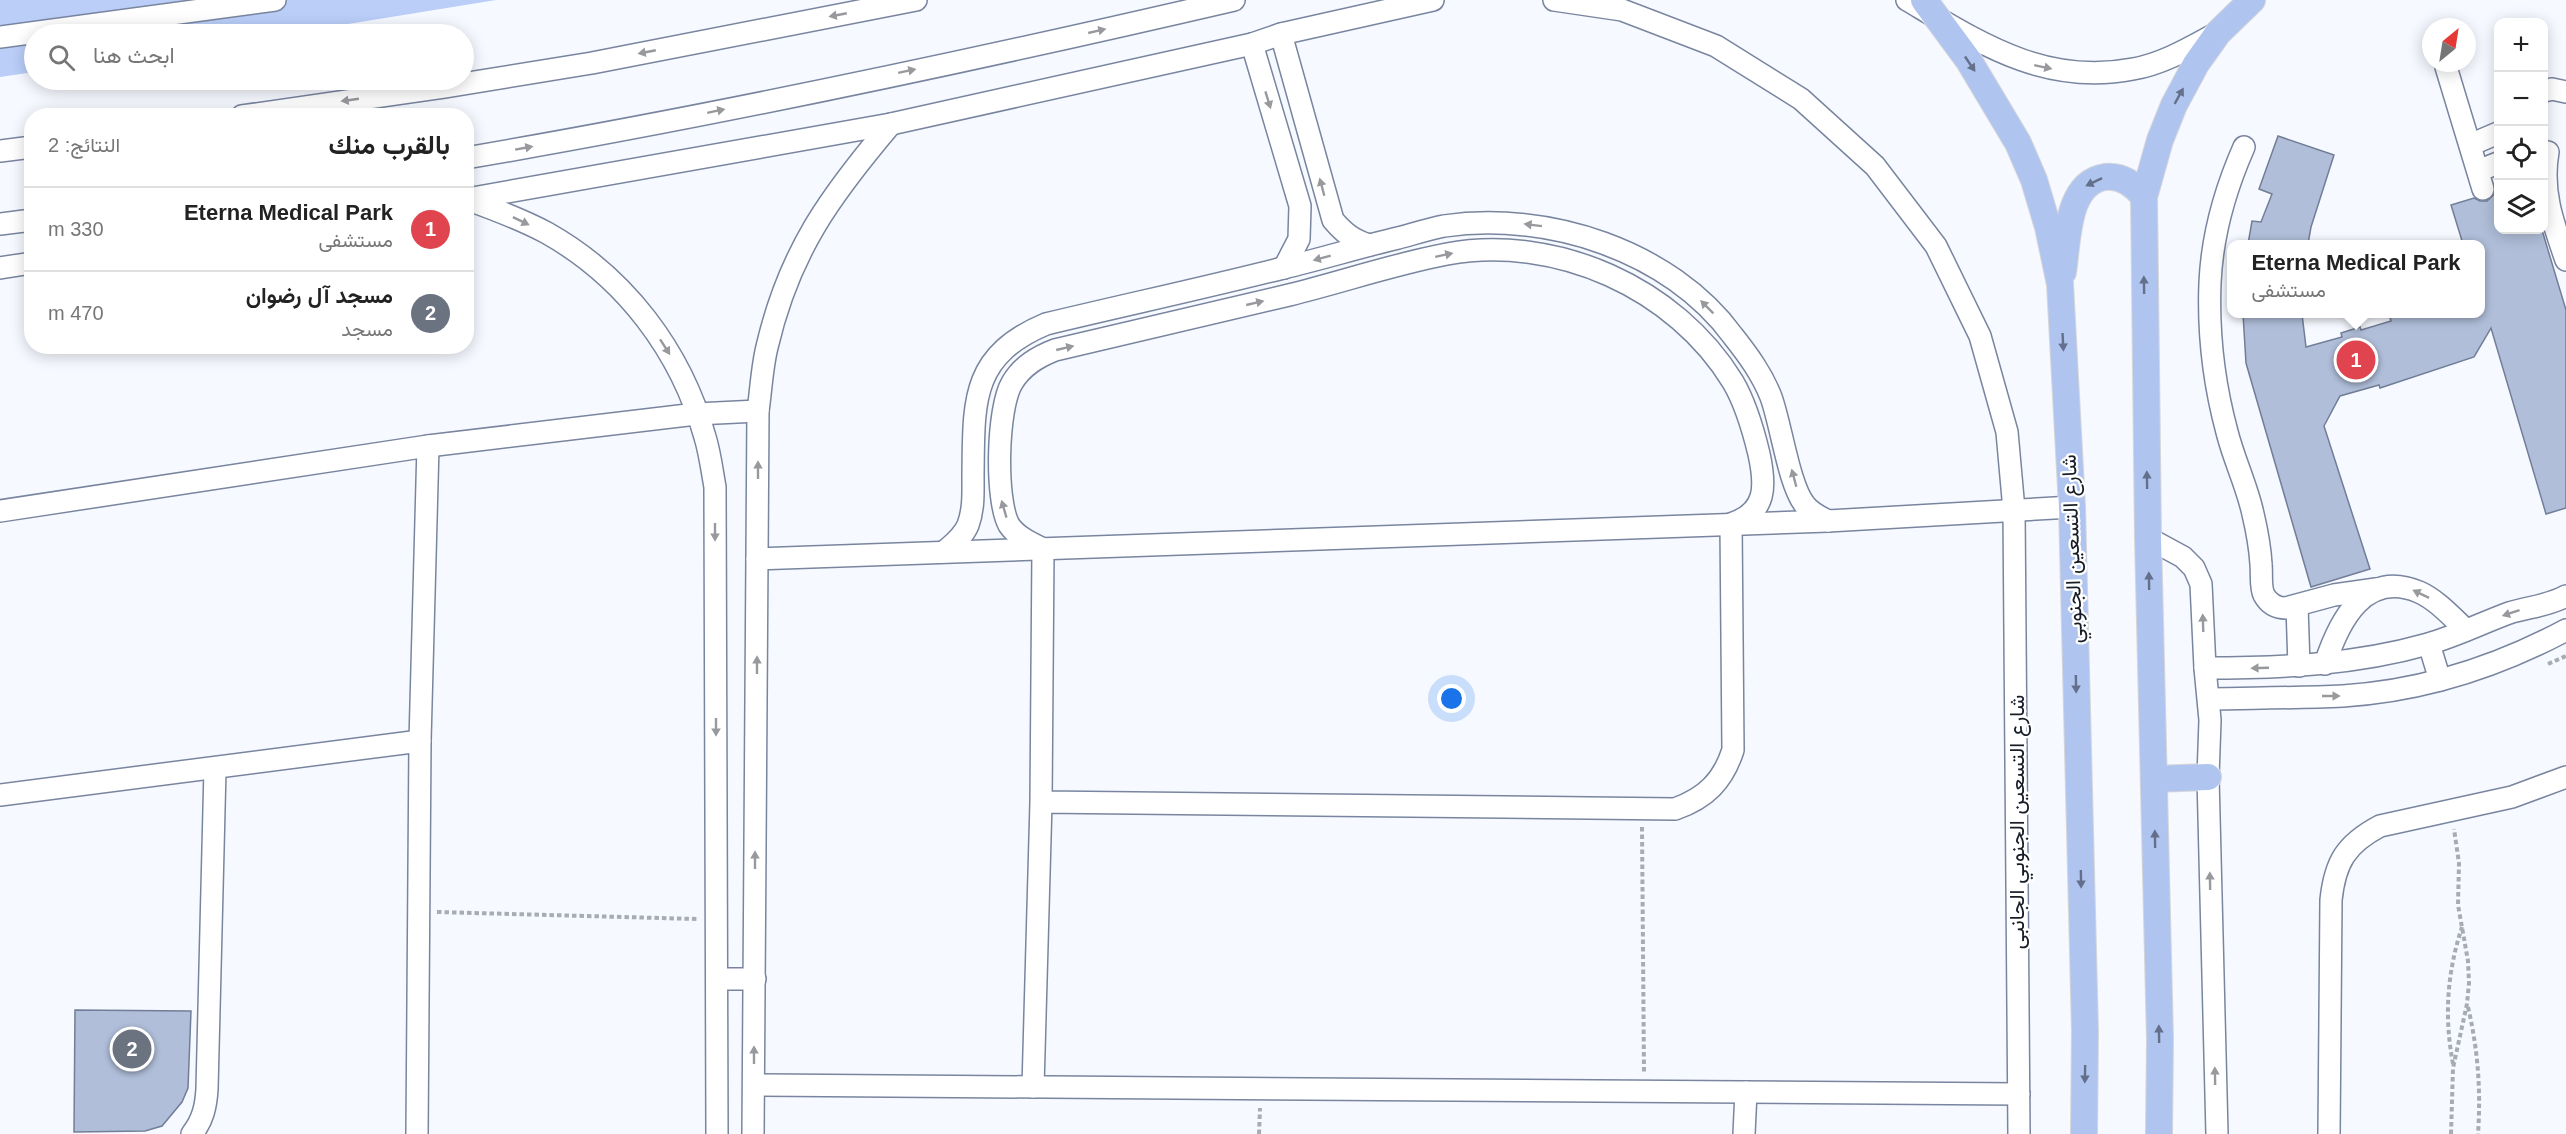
<!DOCTYPE html>
<html lang="ar">
<meta charset="utf-8">
<style>
body{margin:0;font-family:Arial,Vazirmatn,sans-serif;background:#f2f2f2;color:#222;direction:rtl}
.controls{position:absolute;right:18px;top:18px;display:grid;overflow:hidden;border-radius:12px;box-shadow:0 3px 15px #0003}
.controls button{width:54px;height:54px;display:grid;place-items:center;padding:0;border:0;border-bottom:2px solid #e0e0e0;background:#fff;color:#222;font:30px sans-serif}
.compass{position:absolute;left:2422px;top:18px;width:54px;height:54px;border-radius:50%;background:#fff;box-shadow:0 3px 15px #0003;rotate:30deg}
.you{position:absolute;left:1452px;top:699px;width:21px;height:21px;margin:-15px;border:4px solid #fff;border-radius:50%;background:#1a73e8;box-shadow:0 0 0 9px #1a73e833}
.badge{display:grid;place-items:center;width:39px;height:39px;border-radius:50%;background:#b45309;color:#fff;font-size:20px;font-weight:700}
.pin{position:absolute;translate:-50% -50%;border:3px solid #fff;box-shadow:0 2px 6px #0006}
.popup{position:absolute;left:2227px;top:240px;width:258px;height:78px;box-sizing:border-box;display:grid;place-content:center;border-radius:12px;background:#fff;filter:drop-shadow(0 2px 4px #0005);font-size:20px;white-space:nowrap;color:#767676}
.popup b{font-size:22px;color:#222}
.popup::after{content:'';position:absolute;left:50%;top:100%;margin-left:-12px;border:12px solid transparent;border-top-color:#fff}
.list{margin:0;padding:0;list-style:none}
h2{display:flex;justify-content:space-between;align-items:center;height:78px;margin:0;padding:0 24px;font-size:26px}
h2 small{font-size:20px;font-weight:400;color:#767676}
.list li{display:grid;grid-template-columns:39px 1fr auto;gap:18px;align-items:center;box-sizing:border-box;height:84px;padding:0 24px;border-top:2px solid #e0e0e0}
.list b{display:block;font-size:22px;white-space:nowrap}
.list p{margin:0;font-size:20px;white-space:nowrap;color:#767676}
.list em{font-size:20px;font-style:normal;color:#767676}
.icon{flex:none;width:33px;height:33px;fill:none;stroke:currentColor;stroke-width:2;stroke-linecap:round;stroke-linejoin:round}
.map{position:relative;flex:none;width:2566px;height:1134px;overflow:hidden;direction:ltr}
.search{position:absolute;background:#fff;box-shadow:0 3px 15px #0003;left:24px;top:24px;width:450px;height:66px;display:flex;align-items:center;gap:15px;box-sizing:border-box;padding:0 21px;border-radius:33px;color:#767676;font-size:22px}
.panel{position:absolute;background:#fff;box-shadow:0 3px 15px #0003;left:24px;top:108px;width:450px;height:246px;border-radius:24px;direction:rtl}
.map>svg:first-child{display:block}
.green{fill:#bacef8}
.building{fill:#b0bed9;stroke:#727e97;stroke-width:1.5}
.lines{fill:none;stroke-linecap:round;stroke-linejoin:round}
.minor-casing{stroke:#79859f;stroke-width:24}
.major-casing{stroke:#d5d6d8;stroke-width:28}
.path{stroke:#a7abb3;stroke-width:4;stroke-dasharray:4.5 3;stroke-linecap:butt}
.minor{stroke:#fff;stroke-width:21}
.major{stroke:#b0c4f0;stroke-width:26}
.oneway{fill:#97999d}
.oneway2{fill:#64708b}
.labels{text-anchor:middle;stroke-width:4.5;stroke-linejoin:round;paint-order:stroke}
.street-label{font-size:21px;fill:#171c26;stroke:#fff}
</style>
<div class="map">
<svg width="2566" height="1134" viewBox="0 0 2566 1134">
<rect width="100%" height="100%" fill="#f6f9ff"/>
<polygon class="green" points="0,0 496,0 286,34 34,34 34,72 0,77"/>
<g class="building">
<polygon points="2278,136 2334,155 2311,227 2308,244 2248,244 2252,221 2261,222 2272,194 2259,189"/>
<polygon points="2499,190 2499,230 2542,230 2566,310 2566,508 2546,514 2491,328 2474,357 2380,388 2379,385 2340,396 2324,426 2370,569 2311,587 2246,363 2243,314 2302,314 2306,347 2342,337 2341,333 2360,327 2361,330 2391,321 2390,318 2404,314 2481,314 2481,244 2463,244 2451,205 2474,198 2480,201 2487,201"/>
<polygon points="75,1010 191,1011 188,1088 182,1102 162,1126 145,1131 74,1132"/>
</g>
<g class="lines">
<defs>
<g id="minor">
<polyline points="1554,0 1622,10 1716,46 1801,99 1875,166 1936,246 1980,336 2007,432 2014,510 2019,1134"/>
<path d="M1907,0C1980,43 2044,86 2133,69C2163,64 2191,47 2217,33"/>
<path d="M1281,34L1333,220C1344,233 1353,240 1369,245"/>
<polyline points="0,37 275,0"/>
<polyline points="1252,44 1300,206 1299,239 1284,268"/>
<polyline points="2446,67 2483,189"/>
<polyline points="2544,91 2552,89 2566,92"/>
<polyline points="242,116 444,87 592,63 916,0"/>
<polyline points="2470,145 2498,133"/>
<path d="M2244,147C2225,190 2212,236 2210,283C2208,333 2214,384 2227,432C2234,460 2247,486 2253,514C2257,531 2260,547 2261,564C2262,574 2260,587 2264,595C2269,604 2277,608 2286,608L2334,595L2376,589"/>
<polyline points="0,151 32,147"/>
<path d="M2548,152C2541,191 2553,223 2566,260"/>
<path d="M466,158C724,114 980,59 1234,0"/>
<polyline points="2478,171 2498,163"/>
<path d="M466,199C494,209 521,219 547,233C625,277 681,351 705,437C710,453 712,471 715,487L717,1134"/>
<polyline points="467,199 891,124 1252,44 1281,34 1433,0"/>
<polyline points="0,224 32,220"/>
<polyline points="0,268 32,263"/>
<polyline points="0,511 428,446 696,414 758,411"/>
<polyline points="2148,538 2183,557 2194,568 2201,584 2205,668 2210,720 2208,777 2217,1134"/>
<path d="M944,552C953,544 963,537 968,525C974,509 973,492 973,475C974,402 970,356 1046,324C1125,305 1204,288 1283,268C1321,259 1360,247 1398,238C1413,234 1429,229 1444,226C1547,211 1670,250 1733,336C1748,355 1762,374 1771,397C1781,424 1789,486 1805,505C1811,513 1820,517 1828,521"/>
<polyline points="757,559 1828,521 2072,507"/>
<polyline points="2297,606 2299,666"/>
<polyline points="2429,644 2440,680"/>
<path d="M2325,664C2339,621 2365,569 2419,592C2437,600 2452,617 2466,630"/>
<path d="M2205,668C2280,668 2354,665 2428,644C2456,636 2482,623 2509,613C2528,607 2548,606 2566,596"/>
<path d="M2209,699C2254,698 2298,698 2343,696C2421,691 2497,667 2566,630"/>
<polyline points="0,795 420,741"/>
<polyline points="717,979 755,979"/>
<polyline points="754,1085 2019,1094"/>
<path d="M1033,1087L1041,802L1043,549C1031,543 1017,537 1009,525C995,500 997,408 1012,383C1022,366 1037,357 1055,350C1133,332 1211,314 1289,295C1342,282 1394,264 1447,254C1556,234 1676,288 1733,382C1746,404 1753,429 1759,454C1766,486 1767,512 1731,524L1733,750C1723,781 1706,798 1675,809L1041,802"/>
<path d="M192,1134C203,1120 206,1106 207,1089L215,769"/>
<polyline points="417,1134 420,741 428,446"/>
<path d="M753,1134L758,411C761,390 762,367 767,347C789,252 830,196 891,124"/>
<polyline points="1744,1134 1746,1092"/>
<path d="M2329,1134L2331,900C2335,862 2346,844 2380,826L2512,797L2566,777"/>
</g>
<g id="major">
<polyline points="1924,0 1969,61 2018,143 2034,180 2048,227 2060,284 2072,507 2085,1032 2084,1134"/>
<path d="M2063,272C2068,241 2066,183 2105,177C2122,175 2134,184 2144,197"/>
<polyline points="2154,779 2208,777"/>
<polyline points="2159,1134 2160,1040 2148,538 2144,197 2160,140 2174,105 2196,64 2218,33 2252,0"/>
</g>
</defs>
<use href="#minor" class="minor-casing"/>
<use href="#major" class="major-casing"/>
<g class="path">
<polyline points="2548,664 2566,656"/>
<polyline points="1642,827 1644,1072"/>
<polyline points="437,912 697,919"/>
<path d="M2468,1007C2478,1050 2481,1090 2478,1134"/>
<path d="M2453,1064C2444,1016 2447,973 2462,927"/>
<polyline points="1259,1134 1260,1108"/>
<polyline points="2451,1134 2453,1068 2467,1004 2469,983 2468,961 2458,905 2459,863 2454,829"/>
</g>
<use href="#minor" class="minor"/>
<use href="#major" class="major"/>
</g>
<defs><path id="oneway-solid" d="M-6-.8H1V-3.2L6.5 0L1 3.2V.8H-6Z" transform="scale(1.5)"/></defs>
<g class="oneway">
<use href="#oneway-solid" transform="translate(838 15) rotate(169)"/>
<use href="#oneway-solid" transform="translate(1097 31) rotate(-13)"/>
<use href="#oneway-solid" transform="translate(647 52) rotate(169)"/>
<use href="#oneway-solid" transform="translate(2043 67) rotate(12)"/>
<use href="#oneway-solid" transform="translate(907 71) rotate(-12)"/>
<use href="#oneway-solid" transform="translate(350 100) rotate(172)"/>
<use href="#oneway-solid" transform="translate(1268 100) rotate(73)"/>
<use href="#oneway-solid" transform="translate(716 111) rotate(-12)"/>
<use href="#oneway-solid" transform="translate(524 148) rotate(-10)"/>
<use href="#oneway-solid" transform="translate(1322 187) rotate(-105)"/>
<use href="#oneway-solid" transform="translate(521 221) rotate(26)"/>
<use href="#oneway-solid" transform="translate(1533 225) rotate(-173)"/>
<use href="#oneway-solid" transform="translate(1444 255) rotate(-12)"/>
<use href="#oneway-solid" transform="translate(1322 258) rotate(165)"/>
<use href="#oneway-solid" transform="translate(1255 303) rotate(-13)"/>
<use href="#oneway-solid" transform="translate(1707 307) rotate(-135)"/>
<use href="#oneway-solid" transform="translate(665 347) rotate(57)"/>
<use href="#oneway-solid" transform="translate(1065 348) rotate(-13)"/>
<use href="#oneway-solid" transform="translate(758 470) rotate(-90)"/>
<use href="#oneway-solid" transform="translate(1794 478) rotate(-105)"/>
<use href="#oneway-solid" transform="translate(1004 509) rotate(-106)"/>
<use href="#oneway-solid" transform="translate(715 532) rotate(90)"/>
<use href="#oneway-solid" transform="translate(2421 594) rotate(-154)"/>
<use href="#oneway-solid" transform="translate(2511 613) rotate(162)"/>
<use href="#oneway-solid" transform="translate(2203 623) rotate(-92)"/>
<use href="#oneway-solid" transform="translate(757 665) rotate(-90)"/>
<use href="#oneway-solid" transform="translate(2260 668) rotate(178)"/>
<use href="#oneway-solid" transform="translate(2331 696)"/>
<use href="#oneway-solid" transform="translate(716 727) rotate(90)"/>
<use href="#oneway-solid" transform="translate(755 860) rotate(-90)"/>
<use href="#oneway-solid" transform="translate(2210 881) rotate(-91)"/>
<use href="#oneway-solid" transform="translate(754 1055) rotate(-90)"/>
<use href="#oneway-solid" transform="translate(2215 1076) rotate(-91)"/>
</g>
<g class="oneway2">
<use href="#oneway-solid" transform="translate(1970 64) rotate(56)"/>
<use href="#oneway-solid" transform="translate(2179 96) rotate(-61)"/>
<use href="#oneway-solid" transform="translate(2094 182) rotate(154)"/>
<use href="#oneway-solid" transform="translate(2144 285) rotate(-91)"/>
<use href="#oneway-solid" transform="translate(2063 342) rotate(87)"/>
<use href="#oneway-solid" transform="translate(2147 480) rotate(-91)"/>
<use href="#oneway-solid" transform="translate(2149 581) rotate(-91)"/>
<use href="#oneway-solid" transform="translate(2076 684) rotate(89)"/>
<use href="#oneway-solid" transform="translate(2155 839) rotate(-91)"/>
<use href="#oneway-solid" transform="translate(2081 879) rotate(89)"/>
<use href="#oneway-solid" transform="translate(2159 1034) rotate(-91)"/>
<use href="#oneway-solid" transform="translate(2085 1074) rotate(91)"/>
</g>
<g class="labels">
<g class="street-label">
<text transform="translate(2072 549) rotate(-92)" y="7">شارع التسعين الجنوبي</text>
<text transform="translate(2017 822) rotate(-90)" y="7">شارع التسعين الجنوبي الجانبى</text>
</g>
</g>
</svg>
<div class="controls">
<button>+</button>
<button>−</button>
<button><svg class="icon" aria-label="locate" viewBox="0 0 24 24"><circle cx="12" cy="12" r="6"/><path d="M12 2v4M12 18v4M2 12h4M18 12h4"/></svg></button>
<button><svg class="icon" aria-label="layers" viewBox="0 0 24 24"><path d="M12 4l9 5-9 5-9-5zM3 14l9 5 9-5"/></svg></button>
</div>
<svg class="compass" viewBox="-18 -18 36 36"><path d="M0-13l5 13h-10z" fill="#e53935"/><path d="M0 13l5-13h-10z" fill="#767676"/></svg>
<div class="you"></div>
<div class="pin badge" style="left:2356px;top:360px;background:#e0444e">1</div>
<div class="popup"><b>Eterna Medical Park</b>مستشفى</div>
<div class="pin badge" style="left:132px;top:1049px;background:#6b7280">2</div>
<div class="search"><svg class="icon" aria-label="search" viewBox="0 0 24 24"><circle cx="10" cy="10" r="6"/><path d="M15 15l6 6"/></svg>ابحث هنا</div>
<section class="panel">
<h2>بالقرب منك<small>النتائج: 2</small></h2>
<ul class="list">
<li><span class="badge" style="background:#e0444e">1</span><div><b>Eterna Medical Park</b><p>مستشفى</p></div><em>330 m</em></li>
<li><span class="badge" style="background:#6b7280">2</span><div><b>مسجد آل رضوان</b><p>مسجد</p></div><em>470 m</em></li>
</ul>
</section>
</div>
